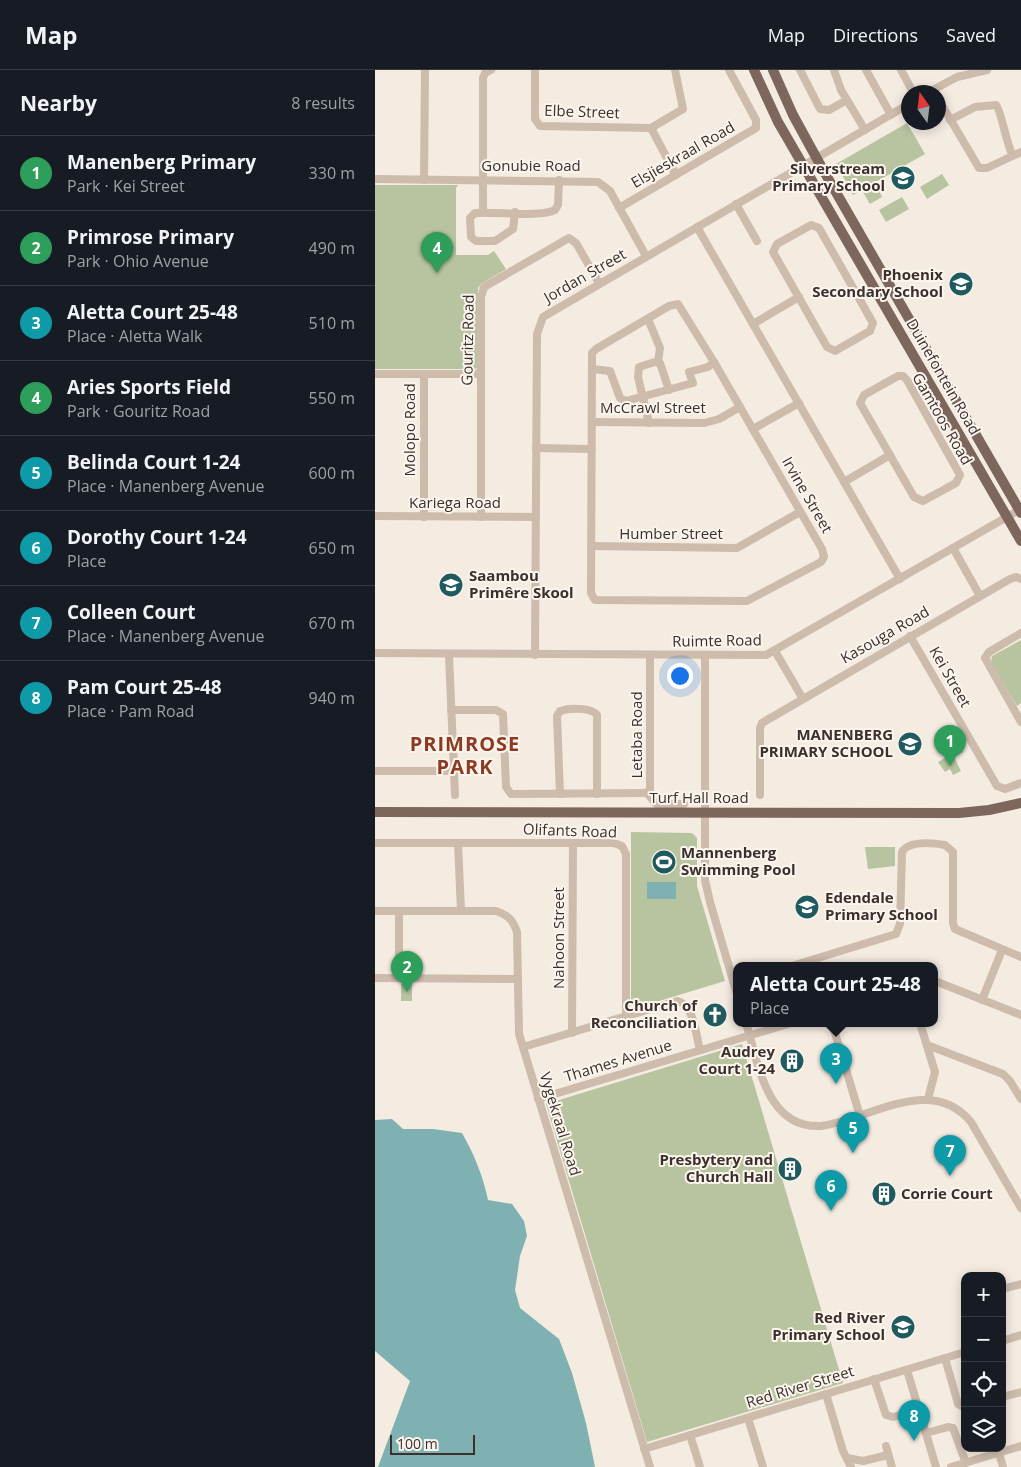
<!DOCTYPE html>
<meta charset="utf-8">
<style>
body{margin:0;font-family:"Open Sans",sans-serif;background:#20242c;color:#f1f3f6}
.controls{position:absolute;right:15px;bottom:15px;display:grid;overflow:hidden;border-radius:10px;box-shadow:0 2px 12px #0003}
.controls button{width:45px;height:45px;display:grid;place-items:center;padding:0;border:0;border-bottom:1px solid #363941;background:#171b24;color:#f1f3f6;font:25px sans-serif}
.compass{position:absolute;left:526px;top:15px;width:45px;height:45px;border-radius:50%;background:#171b24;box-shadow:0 2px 12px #0003;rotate:346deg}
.scale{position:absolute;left:15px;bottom:12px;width:85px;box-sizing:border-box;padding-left:5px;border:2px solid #3b302b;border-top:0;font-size:14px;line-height:18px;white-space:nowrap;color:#3b302b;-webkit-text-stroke:4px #fbf5ee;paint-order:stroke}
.you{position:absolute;left:304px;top:605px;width:18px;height:18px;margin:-12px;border:4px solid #fff;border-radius:50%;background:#1a73e8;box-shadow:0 0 0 8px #1a73e833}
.badge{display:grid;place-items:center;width:32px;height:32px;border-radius:50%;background:#92aeb2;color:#fff;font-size:16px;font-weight:700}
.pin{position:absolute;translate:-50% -41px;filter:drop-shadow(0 1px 2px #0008)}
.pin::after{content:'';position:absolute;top:26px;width:18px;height:15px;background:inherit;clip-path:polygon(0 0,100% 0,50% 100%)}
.popup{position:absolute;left:358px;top:892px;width:205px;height:65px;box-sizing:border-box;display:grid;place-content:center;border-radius:10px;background:#171b24;filter:drop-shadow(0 1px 4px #0005);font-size:16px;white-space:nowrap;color:#9ea1a6}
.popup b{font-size:19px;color:#f1f3f6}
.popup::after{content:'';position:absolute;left:50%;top:100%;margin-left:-10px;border:10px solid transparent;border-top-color:#171b24}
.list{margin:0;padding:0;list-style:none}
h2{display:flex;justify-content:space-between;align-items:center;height:65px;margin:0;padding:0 20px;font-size:21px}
h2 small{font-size:16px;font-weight:400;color:#9ea1a6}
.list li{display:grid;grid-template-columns:32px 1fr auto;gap:15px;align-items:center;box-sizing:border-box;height:75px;padding:0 20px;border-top:1px solid #363941}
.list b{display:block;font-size:19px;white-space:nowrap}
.list p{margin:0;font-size:16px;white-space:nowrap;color:#9ea1a6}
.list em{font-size:16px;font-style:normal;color:#9ea1a6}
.icon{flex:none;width:28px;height:28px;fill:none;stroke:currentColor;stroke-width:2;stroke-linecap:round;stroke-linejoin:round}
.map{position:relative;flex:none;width:646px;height:1397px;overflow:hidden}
header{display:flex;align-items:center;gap:30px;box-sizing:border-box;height:70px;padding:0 25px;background:#171b24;border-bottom:1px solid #363941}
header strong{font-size:24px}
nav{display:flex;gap:28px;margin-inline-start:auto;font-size:18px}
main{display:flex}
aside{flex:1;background:#171b24}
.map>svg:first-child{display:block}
.green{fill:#b8c4a0}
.water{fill:#7fb0b2}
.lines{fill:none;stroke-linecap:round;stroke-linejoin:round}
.minor{stroke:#cdbbac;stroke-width:8}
.major{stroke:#7d675c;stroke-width:10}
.labels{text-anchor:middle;stroke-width:4;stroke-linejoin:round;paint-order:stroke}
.street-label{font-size:15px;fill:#3b302b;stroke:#fbf5ee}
.poi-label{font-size:15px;font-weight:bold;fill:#3b302b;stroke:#fbf5ee;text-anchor:end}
.district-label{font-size:20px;font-weight:bold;letter-spacing:1px;fill:#8c3b22;stroke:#fbf5ee}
</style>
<header>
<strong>Map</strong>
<nav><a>Map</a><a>Directions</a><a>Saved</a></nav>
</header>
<main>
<aside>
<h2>Nearby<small>8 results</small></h2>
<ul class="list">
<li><span class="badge" style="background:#2e9e5b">1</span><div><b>Manenberg Primary</b><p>Park · Kei Street</p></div><em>330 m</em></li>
<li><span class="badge" style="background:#2e9e5b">2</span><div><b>Primrose Primary</b><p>Park · Ohio Avenue</p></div><em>490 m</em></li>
<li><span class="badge" style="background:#0f9aa8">3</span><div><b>Aletta Court 25-48</b><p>Place · Aletta Walk</p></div><em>510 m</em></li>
<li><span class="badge" style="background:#2e9e5b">4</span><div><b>Aries Sports Field</b><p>Park · Gouritz Road</p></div><em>550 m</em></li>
<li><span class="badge" style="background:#0f9aa8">5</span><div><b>Belinda Court 1-24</b><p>Place · Manenberg Avenue</p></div><em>600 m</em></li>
<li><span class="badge" style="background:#0f9aa8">6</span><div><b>Dorothy Court 1-24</b><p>Place</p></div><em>650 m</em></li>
<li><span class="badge" style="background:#0f9aa8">7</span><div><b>Colleen Court</b><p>Place · Manenberg Avenue</p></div><em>670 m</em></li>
<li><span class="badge" style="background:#0f9aa8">8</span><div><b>Pam Court 25-48</b><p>Place · Pam Road</p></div><em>940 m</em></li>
</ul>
</aside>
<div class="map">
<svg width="646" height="1397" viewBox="0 0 646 1397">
<rect width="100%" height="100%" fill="#f4ebe1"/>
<g class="green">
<polygon points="532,53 550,84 478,125 461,94"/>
<polygon points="567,104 574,115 552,129 545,117"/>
<polygon points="501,114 507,127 495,134 488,122"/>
<polygon points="0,115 83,115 81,118 81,185 113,185 119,181 131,199 106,214 103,218 103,296 101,299 0,299"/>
<polygon points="527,127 534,139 511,152 504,140"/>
<polygon points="646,570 646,633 642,636 616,592 617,586"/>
<polygon points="586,679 588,682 579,687 586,701 578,705 575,699 570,702 563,692"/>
<polygon points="256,762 317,763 322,768 322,816 350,911 261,938 256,934"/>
<polygon points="490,777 520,777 520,796 493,799"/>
<rect x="26" y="914" width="11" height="17"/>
<polygon points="367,974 468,1313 272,1372 171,1034"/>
</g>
<g class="water">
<rect x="272" y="812" width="29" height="17"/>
<path d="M17,1049L28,1059H58L87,1063C99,1084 108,1106 113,1130L137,1134L149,1151L152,1166L145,1186L140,1220L145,1238L184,1269L197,1303L211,1353L220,1397H3L35,1311L0,1281V1050Z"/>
</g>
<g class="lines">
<g class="minor">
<polyline points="160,0 160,49 165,56 276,58 308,39 300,0"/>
<polyline points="425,0 445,39 454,40 472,30"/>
<polyline points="459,0 466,20 490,60"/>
<polyline points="491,0 516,45"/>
<polyline points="526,0 538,22"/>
<polyline points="554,22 582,7 612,0"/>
<polyline points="564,30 604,98 612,98 646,82"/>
<path d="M575,50L600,37L621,35C626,40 631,72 637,84"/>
<polyline points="276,58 301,105"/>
<polyline points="0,109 223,112 235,121 271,186"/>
<polyline points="49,110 50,0"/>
<polyline points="361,134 382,171"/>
<polyline points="244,138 381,58 381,50 354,0"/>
<path d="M140,142L138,159L120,171H101L96,167L95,148L100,143C121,141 164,148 180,140L183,135L184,110"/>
<polyline points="108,143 108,8 110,3 116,0"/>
<polygon points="436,155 444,158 498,253 495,261 460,281 452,277 398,182 402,174"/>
<polyline points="322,157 525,509"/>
<polygon points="303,234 339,292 447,479 449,487 446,492 372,531 220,530 216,523 217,283 221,279 294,236"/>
<polyline points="273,249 285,278 283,292"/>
<polyline points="378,254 424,227"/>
<polyline points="217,299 235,301 245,328 251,331 318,313 314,302 333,297 339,292"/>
<polyline points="0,304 106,304"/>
<polygon points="523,306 528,306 532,310 585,405 581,413 548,431 539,427 485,333 489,325"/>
<polyline points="217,352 329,353 344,349 365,337"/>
<polyline points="274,353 263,307 264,297 280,292 285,293 294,320"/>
<polyline points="378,359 424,333"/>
<polyline points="161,378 217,379"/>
<polyline points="469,412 515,385"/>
<polyline points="0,446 161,447"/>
<polyline points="49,447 49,304"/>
<polyline points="106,447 106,227 109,217 194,168 201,173 224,213"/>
<polyline points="216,476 362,478 425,442"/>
<polyline points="578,478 605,526"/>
<polyline points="646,563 614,582 610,588 646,652"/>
<polyline points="535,566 622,716 630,719 646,713"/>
<polyline points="400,581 428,629"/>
<polyline points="0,583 391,585 646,439"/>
<polyline points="74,585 80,725"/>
<polyline points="160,585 162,264 168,247 534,34"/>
<polyline points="330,586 330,810 335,832 362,924"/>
<polyline points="76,640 121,640 128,644 131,717 136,724 272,723"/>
<polyline points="0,701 79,701"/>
<polyline points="272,723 275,719 275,585"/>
<polyline points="272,723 281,734 309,734"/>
<path d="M185,724L182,646L185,641C194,638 216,637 222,645V724"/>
<polyline points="385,725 385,658 387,653 635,509 641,507 646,509"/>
<polyline points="0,773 239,773 247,776 251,784 251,946"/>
<polyline points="83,773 86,841"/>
<path d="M0,841H121C133,845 138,850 142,862L144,964L275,1397"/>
<path d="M420,895L521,864L525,854L527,782C534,770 558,773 570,775L578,782V853L580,859L646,887"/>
<polyline points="0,908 142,909"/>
<polyline points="24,908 24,841"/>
<polyline points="560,911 646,945"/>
<polyline points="607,930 627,880"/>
<path d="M371,953C383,992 391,1059 446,1056C494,1050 556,1003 596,1052L646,1138"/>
<polyline points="457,953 485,1046"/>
<polyline points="545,953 560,1002 553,1029"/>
<polyline points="197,963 198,774"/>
<polyline points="552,975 628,1004 635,1011 646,1029"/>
<path d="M148,977L302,931C319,934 321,966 325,980"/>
<polyline points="163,1029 416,953"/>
<polyline points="627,1219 646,1214"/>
<polyline points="627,1271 646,1265"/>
<polyline points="570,1288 583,1334 590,1338"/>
<polyline points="532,1300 561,1397"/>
<polyline points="499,1309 511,1345 518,1347 544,1340"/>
<polyline points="451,1324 468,1381 476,1397"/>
<polyline points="627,1327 646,1322"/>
<polyline points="373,1348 388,1397"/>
<polyline points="551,1363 573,1357 578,1358 591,1393"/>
<polyline points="315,1365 325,1397"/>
<polyline points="511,1376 517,1397"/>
<polyline points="269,1379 590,1282"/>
<polyline points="624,1383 628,1397"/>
<polyline points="472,1388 488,1391 513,1385"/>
<polyline points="576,1397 646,1376"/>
</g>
<g class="major">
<polyline points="379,0 403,52 646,471"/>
<polyline points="398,0 418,45 447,98 646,443"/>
<polyline points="0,742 584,743 614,740 646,733"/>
</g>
</g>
<defs>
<symbol id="school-disc" viewBox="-11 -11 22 22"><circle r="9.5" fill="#1f5a5e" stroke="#fbf5ee"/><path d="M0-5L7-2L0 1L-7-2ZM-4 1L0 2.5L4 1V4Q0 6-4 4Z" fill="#fff"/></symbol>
<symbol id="stadium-disc" viewBox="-11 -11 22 22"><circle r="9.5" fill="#1f5a5e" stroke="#fbf5ee"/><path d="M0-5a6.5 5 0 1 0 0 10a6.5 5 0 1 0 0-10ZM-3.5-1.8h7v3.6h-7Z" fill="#fff"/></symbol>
<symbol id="church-disc" viewBox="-11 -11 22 22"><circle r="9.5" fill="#1f5a5e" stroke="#fbf5ee"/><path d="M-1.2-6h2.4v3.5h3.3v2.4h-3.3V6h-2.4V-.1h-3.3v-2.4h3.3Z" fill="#fff"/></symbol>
<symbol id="building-disc" viewBox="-11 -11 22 22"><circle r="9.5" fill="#1f5a5e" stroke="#fbf5ee"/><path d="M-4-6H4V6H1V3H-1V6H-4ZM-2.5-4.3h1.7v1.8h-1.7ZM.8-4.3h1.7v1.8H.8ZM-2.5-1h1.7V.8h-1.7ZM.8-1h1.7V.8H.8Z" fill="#fff"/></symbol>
</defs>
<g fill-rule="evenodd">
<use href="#school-disc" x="514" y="94" width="28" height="28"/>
<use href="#school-disc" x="572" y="200" width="28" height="28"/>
<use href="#school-disc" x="62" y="501" width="28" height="28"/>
<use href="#school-disc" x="521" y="660" width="28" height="28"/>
<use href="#stadium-disc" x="275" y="778" width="28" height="28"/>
<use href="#school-disc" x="418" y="823" width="28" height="28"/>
<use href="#church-disc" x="326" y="931" width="28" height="28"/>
<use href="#building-disc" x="403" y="977" width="28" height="28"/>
<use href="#building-disc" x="401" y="1085" width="28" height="28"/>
<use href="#building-disc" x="495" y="1110" width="28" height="28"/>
<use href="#school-disc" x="514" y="1243" width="28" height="28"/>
</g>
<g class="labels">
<g class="street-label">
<text transform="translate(207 42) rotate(2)" y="5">Elbe Street</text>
<text transform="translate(308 85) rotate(-30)" y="5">Elsjieskraal Road</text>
<text x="156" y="101">Gonubie Road</text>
<text transform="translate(210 206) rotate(-30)" y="5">Jordan Street</text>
<text transform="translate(93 270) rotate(-89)" y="5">Gouritz Road</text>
<text transform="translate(568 307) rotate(60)" y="5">Duinefontein Road</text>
<text x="278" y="343">McCrawl Street</text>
<text transform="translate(567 349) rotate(60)" y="5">Gamtoos Road</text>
<text transform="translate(35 360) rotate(-90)" y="5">Molopo Road</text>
<text transform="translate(432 425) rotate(60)" y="5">Irvine Street</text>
<text x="80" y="438">Kariega Road</text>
<text x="296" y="469">Humber Street</text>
<text transform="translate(510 565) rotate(-30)" y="5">Kasouga Road</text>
<text transform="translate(342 571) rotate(-1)" y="5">Ruimte Road</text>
<text transform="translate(575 607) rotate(60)" y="5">Kei Street</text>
<text transform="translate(262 665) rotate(-90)" y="5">Letaba Road</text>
<text x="324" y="733">Turf Hall Road</text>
<text transform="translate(195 761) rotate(2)" y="5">Olifants Road</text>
<text transform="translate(184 868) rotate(-90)" y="5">Nahoon Street</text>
<text transform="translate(243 991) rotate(-17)" y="5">Thames Avenue</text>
<text transform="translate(185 1054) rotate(73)" y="5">Vygekraal Road</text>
<text transform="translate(425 1317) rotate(-17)" y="5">Red River Street</text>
</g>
<g class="poi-label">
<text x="510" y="104">Silverstream<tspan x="510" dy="17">Primary School</tspan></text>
<text x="568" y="210">Phoenix<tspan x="568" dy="17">Secondary School</tspan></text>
<text x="94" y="511" text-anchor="start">Saambou<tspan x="94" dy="17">Primêre Skool</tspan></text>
<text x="518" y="670">MANENBERG<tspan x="518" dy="17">PRIMARY SCHOOL</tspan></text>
<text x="306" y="788" text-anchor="start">Mannenberg<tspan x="306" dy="17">Swimming Pool</tspan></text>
<text x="450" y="833" text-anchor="start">Edendale<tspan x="450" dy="17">Primary School</tspan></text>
<text x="322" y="941">Church of<tspan x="322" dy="17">Reconciliation</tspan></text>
<text x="400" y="987">Audrey<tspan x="400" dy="17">Court 1-24</tspan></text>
<text x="398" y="1095">Presbytery and<tspan x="398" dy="17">Church Hall</tspan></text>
<text x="526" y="1129" text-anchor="start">Corrie Court</text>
<text x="510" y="1253">Red River<tspan x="510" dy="17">Primary School</tspan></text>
</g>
<g class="district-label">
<text x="90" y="681">PRIMROSE<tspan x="90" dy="23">PARK</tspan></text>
</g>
</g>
</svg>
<div class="controls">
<button>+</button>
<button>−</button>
<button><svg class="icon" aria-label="locate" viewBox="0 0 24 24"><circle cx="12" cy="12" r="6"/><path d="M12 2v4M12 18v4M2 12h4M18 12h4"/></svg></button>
<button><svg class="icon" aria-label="layers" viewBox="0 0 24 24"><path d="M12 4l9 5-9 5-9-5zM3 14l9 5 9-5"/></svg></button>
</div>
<svg class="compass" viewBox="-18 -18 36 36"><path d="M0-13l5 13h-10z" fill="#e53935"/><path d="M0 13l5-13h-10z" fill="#9ea1a6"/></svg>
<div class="scale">100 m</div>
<div class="you"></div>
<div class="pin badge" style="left:575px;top:696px;background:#2e9e5b">1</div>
<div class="pin badge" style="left:32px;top:922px;background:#2e9e5b">2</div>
<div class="pin badge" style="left:461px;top:1014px;background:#0f9aa8">3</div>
<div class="popup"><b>Aletta Court 25-48</b>Place</div>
<div class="pin badge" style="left:62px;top:203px;background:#2e9e5b">4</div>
<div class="pin badge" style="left:478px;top:1083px;background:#0f9aa8">5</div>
<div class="pin badge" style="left:456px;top:1141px;background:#0f9aa8">6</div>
<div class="pin badge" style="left:575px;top:1106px;background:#0f9aa8">7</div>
<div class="pin badge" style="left:539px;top:1371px;background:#0f9aa8">8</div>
</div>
</main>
